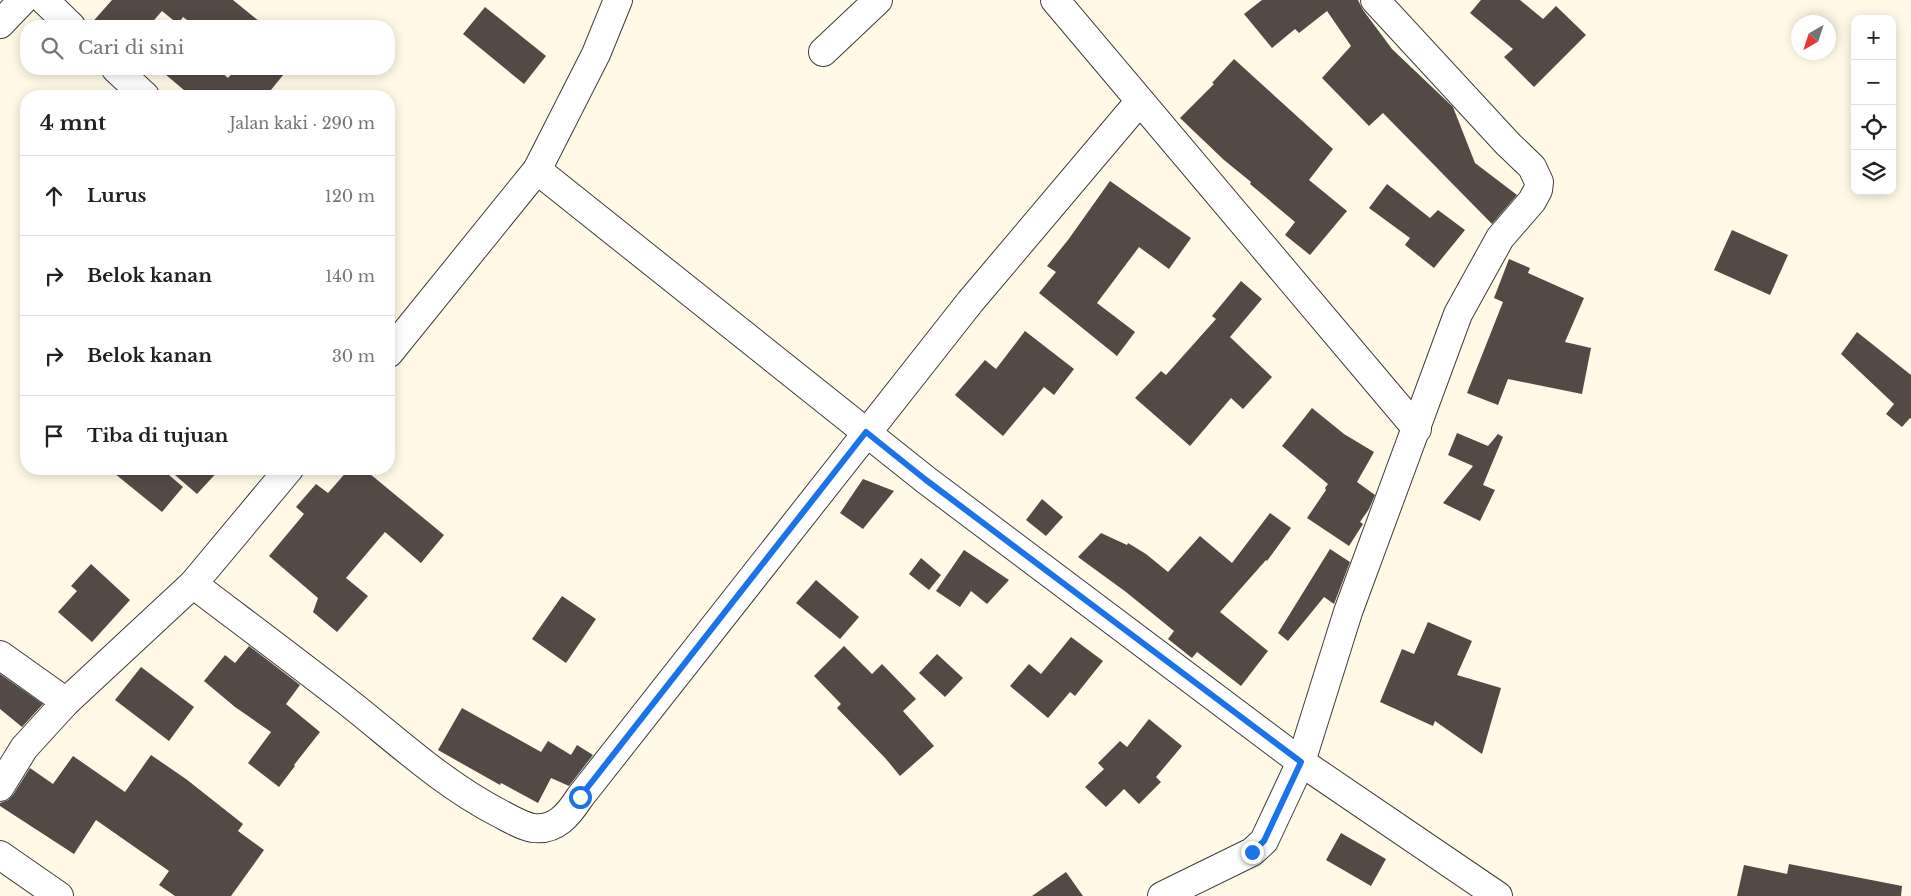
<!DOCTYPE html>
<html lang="id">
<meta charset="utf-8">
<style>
body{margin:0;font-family:"Libre Baskerville",serif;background:#f6f6f6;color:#202124}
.controls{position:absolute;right:15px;top:15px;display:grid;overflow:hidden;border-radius:10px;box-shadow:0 2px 12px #0003}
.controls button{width:45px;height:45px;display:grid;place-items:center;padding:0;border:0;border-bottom:1px solid #e0e0e0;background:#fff;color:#202124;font:25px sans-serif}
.compass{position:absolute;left:1791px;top:15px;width:45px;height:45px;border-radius:50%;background:#fff;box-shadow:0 2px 12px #0003;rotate:219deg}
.stop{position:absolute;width:15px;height:15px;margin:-11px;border:4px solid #1a73e8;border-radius:50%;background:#fff}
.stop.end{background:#1a73e8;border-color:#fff;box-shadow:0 1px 5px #0008}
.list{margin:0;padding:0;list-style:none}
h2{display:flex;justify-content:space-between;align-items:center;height:65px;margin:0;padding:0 20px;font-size:21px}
h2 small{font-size:16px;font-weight:400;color:#757577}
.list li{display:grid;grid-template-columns:32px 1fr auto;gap:15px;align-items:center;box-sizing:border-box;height:80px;padding:0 20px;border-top:1px solid #e0e0e0}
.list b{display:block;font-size:19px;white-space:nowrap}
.list em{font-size:16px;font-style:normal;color:#757577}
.icon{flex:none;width:28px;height:28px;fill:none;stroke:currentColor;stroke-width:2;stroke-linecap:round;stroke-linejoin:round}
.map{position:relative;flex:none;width:1911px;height:896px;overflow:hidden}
.search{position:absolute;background:#fff;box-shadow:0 2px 12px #0003;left:20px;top:20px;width:375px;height:55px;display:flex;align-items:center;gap:12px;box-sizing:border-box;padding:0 18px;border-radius:20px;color:#757577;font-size:19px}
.panel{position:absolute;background:#fff;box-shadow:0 2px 12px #0003;left:20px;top:90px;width:375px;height:385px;border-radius:20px}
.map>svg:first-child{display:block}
.building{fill:#534a46}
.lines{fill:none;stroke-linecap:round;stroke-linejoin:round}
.minor-casing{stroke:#3d3d3d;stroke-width:30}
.minor{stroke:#fff;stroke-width:28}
.route{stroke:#1a73e8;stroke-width:6}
</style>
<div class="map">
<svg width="1911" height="896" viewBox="0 0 1911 896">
<rect width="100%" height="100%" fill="#fff9e6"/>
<g class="building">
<polygon points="112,0 233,0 265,26 195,26 183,17 178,24 162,11 149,26 89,26"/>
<polygon points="1262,0 1358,0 1363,10 1392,49 1453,107 1475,163 1517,195 1492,224 1383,113 1369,126 1322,78 1351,46 1327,11 1299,33 1295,29 1272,48 1244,14"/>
<polygon points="1481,0 1520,0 1543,19 1556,6 1586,35 1534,87 1504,57 1513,49 1470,13"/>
<polygon points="485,7 546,56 524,84 463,34"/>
<polygon points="1234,59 1333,149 1309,180 1347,211 1310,255 1285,235 1295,222 1250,184 1251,182 1224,160 1180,118 1214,84 1212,83"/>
<polygon points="159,69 217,69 228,78 236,69 288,69 266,96 191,96"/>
<polygon points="1110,181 1191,238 1169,269 1139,247 1097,303 1135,332 1117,356 1039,293 1056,272 1047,266 1068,240"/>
<polygon points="1387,184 1430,218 1438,210 1465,230 1434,268 1405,245 1410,238 1369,208"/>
<polygon points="1732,230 1788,255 1770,295 1714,270"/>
<polygon points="1509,259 1530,268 1528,273 1584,298 1565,342 1591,348 1582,394 1508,379 1498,405 1467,393 1503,302 1494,298"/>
<polygon points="1241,281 1262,299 1230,337 1272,377 1243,409 1231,398 1190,446 1135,398 1161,371 1166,375 1216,319 1212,316"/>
<polygon points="1025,331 1074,369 1054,395 1044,387 1003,436 955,395 985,360 996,369"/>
<polygon points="1857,332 1911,375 1911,419 1910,418 1902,427 1886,414 1894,404 1841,354"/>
<polygon points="1312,408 1344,434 1374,452 1357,482 1375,495 1369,509 1360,522 1363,524 1349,546 1307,518 1326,490 1325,488 1328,484 1282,446"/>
<polygon points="1457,433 1488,446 1498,434 1503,437 1483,485 1495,490 1480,521 1443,503 1473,466 1448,455"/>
<polygon points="109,469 162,469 183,487 162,512"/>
<polygon points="168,469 220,469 197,494"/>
<polygon points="349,469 364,469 444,535 421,563 385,532 346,578 368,596 337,632 313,612 318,598 269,556 304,514 296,507 316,484 328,493"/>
<polygon points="863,479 894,491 863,529 840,513"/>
<polygon points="1042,499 1063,517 1046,536 1026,520"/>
<polygon points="1270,513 1291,528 1267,561 1266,560 1220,612 1268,651 1241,686 1197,652 1192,658 1168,639 1174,631 1126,592 1078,557 1101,533 1127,545 1128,543 1146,554 1168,572 1200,536 1232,563"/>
<polygon points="1330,549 1350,562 1334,604 1324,597 1288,641 1278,633"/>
<polygon points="964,550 1009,580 987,604 971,591 960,607 936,591"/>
<polygon points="921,558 941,575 929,590 909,574"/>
<polygon points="91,564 130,600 92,642 58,612 77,591 71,586"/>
<polygon points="816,580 859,617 840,639 796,603"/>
<polygon points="562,596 596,619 566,663 532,639"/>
<polygon points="1428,622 1472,641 1457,675 1501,688 1482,754 1435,721 1433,726 1380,702 1402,649 1414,654"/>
<polygon points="1071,637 1103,661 1075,696 1070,692 1048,718 1010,686 1029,664 1041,674"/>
<polygon points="249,646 300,685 286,704 320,732 294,765 295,766 279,787 248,763 271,732 235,707 204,681 225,655 235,663"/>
<polygon points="844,646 872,674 882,664 916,699 903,711 934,746 900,776 886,759 837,708 841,704 814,676"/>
<polygon points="937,654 963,678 945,697 919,673"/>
<polygon points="141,667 194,707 169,741 115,700"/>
<polygon points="0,674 43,704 22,727 0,709"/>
<polygon points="462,708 541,752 548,741 571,755 577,745 593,755 569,786 551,778 538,803 501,783 500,785 438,750"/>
<polygon points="1149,719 1182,746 1156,777 1161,782 1139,804 1124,789 1106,807 1085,787 1104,769 1098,763 1120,741 1127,747"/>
<polygon points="151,755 186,779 243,824 238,831 264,850 231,896 175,896 159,885 169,871 96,820 74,854 0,806 0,803 8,800 13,795 30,768 53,784 73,756 125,792"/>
<polygon points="1341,833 1386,859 1371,886 1326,860"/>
<polygon points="1789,864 1902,886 1901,896 1737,896 1744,865 1787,874"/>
<polygon points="1066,872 1083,896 1032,896"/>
</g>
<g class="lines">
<defs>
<g id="minor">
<polyline points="44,0 71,26"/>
<polyline points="1055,0 1417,429"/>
<polyline points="0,24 23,0"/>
<polyline points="823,52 878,0"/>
<polyline points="116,69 145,96"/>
<polyline points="537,170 926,480 1301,762 1498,896"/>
<polyline points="389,353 537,170 596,54 618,0"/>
<path d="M193,584C243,622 294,660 344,699C394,738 441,783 499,813C509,818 521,826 533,828C556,831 569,814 580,797L970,302L1139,102"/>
<polyline points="0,655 66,702"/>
<polyline points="0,787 24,748 66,702 193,584 289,469"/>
<polyline points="0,855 59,896"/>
<polyline points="1162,896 1252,852 1264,841 1301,762 1348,612 1458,314 1500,238 1532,201 1538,190 1539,182 1532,167 1508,144 1375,0"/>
</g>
</defs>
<use href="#minor" class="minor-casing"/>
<use href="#minor" class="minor"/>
</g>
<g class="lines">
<polyline class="route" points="580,797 866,432 926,480 1301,762 1264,841 1252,852"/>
</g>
</svg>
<div class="controls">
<button>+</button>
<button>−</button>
<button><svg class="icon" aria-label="locate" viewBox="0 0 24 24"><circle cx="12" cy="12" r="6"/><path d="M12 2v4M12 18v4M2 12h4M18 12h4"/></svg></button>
<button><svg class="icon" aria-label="layers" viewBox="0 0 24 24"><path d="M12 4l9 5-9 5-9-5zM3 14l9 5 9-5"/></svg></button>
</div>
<svg class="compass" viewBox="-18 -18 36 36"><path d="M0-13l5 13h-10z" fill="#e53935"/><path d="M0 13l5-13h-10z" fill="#757577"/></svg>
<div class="stop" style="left:580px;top:797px"></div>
<div class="stop end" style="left:1252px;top:852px"></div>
<div class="search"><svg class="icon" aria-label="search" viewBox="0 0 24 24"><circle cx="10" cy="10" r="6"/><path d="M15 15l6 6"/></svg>Cari di sini</div>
<section class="panel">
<h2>4 mnt<small>Jalan kaki · 290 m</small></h2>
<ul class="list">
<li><svg class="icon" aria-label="ahead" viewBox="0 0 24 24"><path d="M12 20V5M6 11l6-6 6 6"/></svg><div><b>Lurus</b></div><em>120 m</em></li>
<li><svg class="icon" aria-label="right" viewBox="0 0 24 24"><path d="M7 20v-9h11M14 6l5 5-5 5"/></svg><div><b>Belok kanan</b></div><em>140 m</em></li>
<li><svg class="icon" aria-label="right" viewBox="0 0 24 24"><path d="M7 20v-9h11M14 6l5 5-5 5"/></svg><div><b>Belok kanan</b></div><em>30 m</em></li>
<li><svg class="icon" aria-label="arrive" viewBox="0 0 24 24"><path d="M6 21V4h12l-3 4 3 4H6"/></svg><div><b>Tiba di tujuan</b></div></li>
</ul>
</section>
</div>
